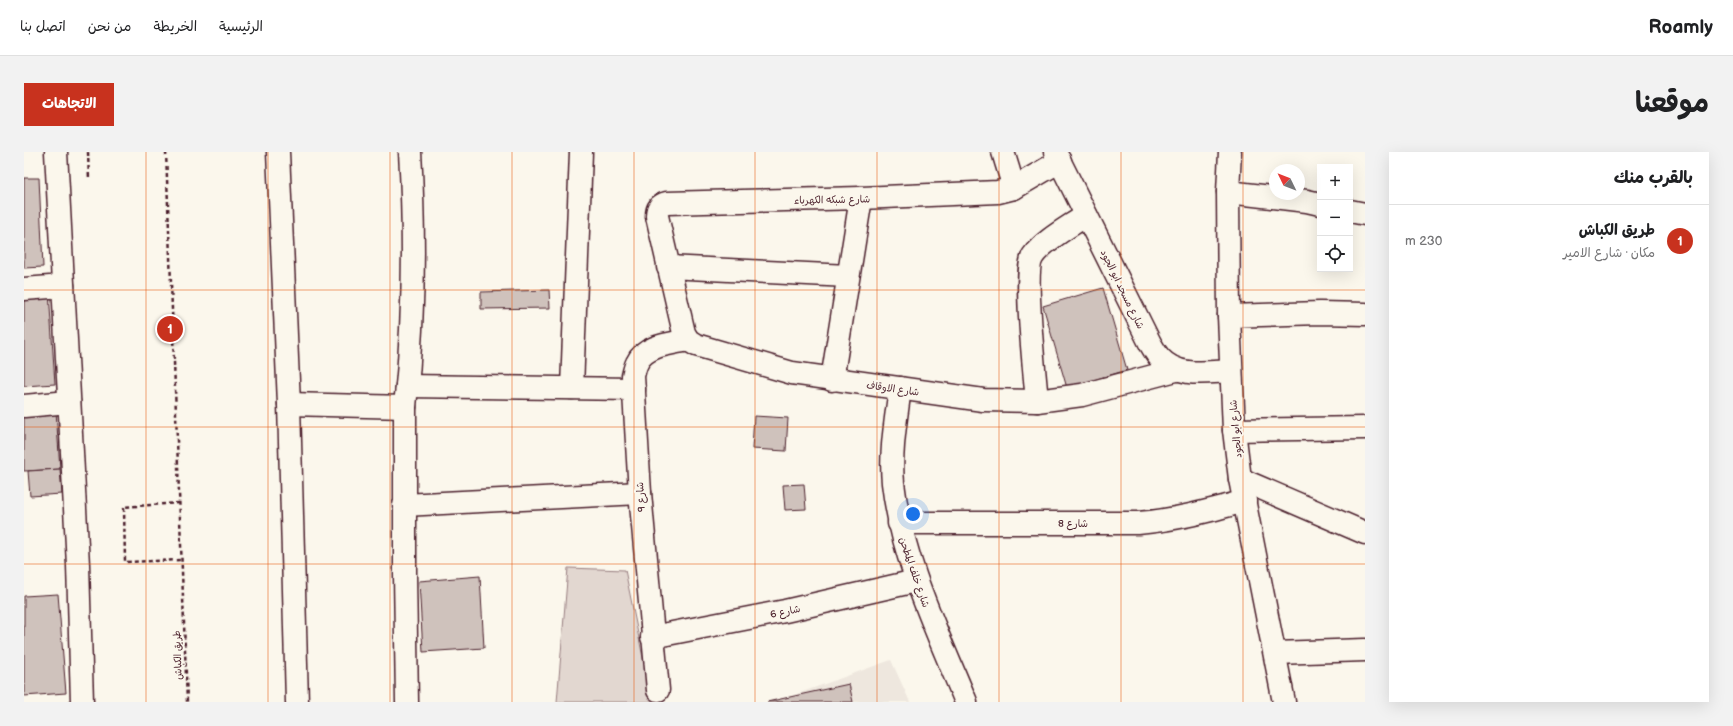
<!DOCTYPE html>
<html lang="ar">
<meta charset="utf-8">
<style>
body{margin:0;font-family:"Balsamiq Sans","Playpen Sans Arabic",sans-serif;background:#f2f2f2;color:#202124;direction:rtl}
.controls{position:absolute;right:12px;top:12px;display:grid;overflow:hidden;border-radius:0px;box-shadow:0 4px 16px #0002}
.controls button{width:36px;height:36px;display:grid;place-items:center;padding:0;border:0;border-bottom:1px solid #e0e0e0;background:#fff;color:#202124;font:20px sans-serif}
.compass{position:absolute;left:1245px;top:12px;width:36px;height:36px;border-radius:50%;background:#fff;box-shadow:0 4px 16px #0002;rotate:313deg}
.you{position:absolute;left:889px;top:362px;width:14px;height:14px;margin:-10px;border:3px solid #fff;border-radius:50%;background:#1a73e8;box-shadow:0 0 0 6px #1a73e833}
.badge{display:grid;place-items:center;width:26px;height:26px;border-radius:50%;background:#c8321e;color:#fff;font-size:13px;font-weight:700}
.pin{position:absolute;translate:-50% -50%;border:2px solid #fff;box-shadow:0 1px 4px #0006}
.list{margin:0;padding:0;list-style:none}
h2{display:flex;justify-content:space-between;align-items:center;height:52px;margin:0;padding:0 16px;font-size:17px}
h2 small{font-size:13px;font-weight:400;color:#757577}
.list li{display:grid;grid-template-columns:26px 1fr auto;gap:12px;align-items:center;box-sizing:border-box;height:72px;padding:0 16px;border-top:1px solid #e0e0e0}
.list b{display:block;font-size:15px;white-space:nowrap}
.list p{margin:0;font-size:13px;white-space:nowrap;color:#757577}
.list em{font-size:13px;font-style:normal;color:#757577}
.icon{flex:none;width:22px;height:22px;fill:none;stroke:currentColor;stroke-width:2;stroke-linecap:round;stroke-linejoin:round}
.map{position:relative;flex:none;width:1341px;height:550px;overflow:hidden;direction:ltr;border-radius:0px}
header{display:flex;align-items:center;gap:24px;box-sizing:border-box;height:56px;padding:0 20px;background:#fff;border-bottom:1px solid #e0e0e0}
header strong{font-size:19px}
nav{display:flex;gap:22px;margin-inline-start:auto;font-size:14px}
.intro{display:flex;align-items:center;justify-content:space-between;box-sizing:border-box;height:96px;padding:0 24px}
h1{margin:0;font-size:28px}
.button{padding:10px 18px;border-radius:0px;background:#c8321e;color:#fff;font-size:14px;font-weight:700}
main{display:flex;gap:24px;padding:0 24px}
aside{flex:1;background:#fff;border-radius:0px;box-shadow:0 4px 16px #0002}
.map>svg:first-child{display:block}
.built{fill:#eee7de}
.green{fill:#e2d7d0;stroke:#967b7e}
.building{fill:#cfc2bc;stroke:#4a1f2b}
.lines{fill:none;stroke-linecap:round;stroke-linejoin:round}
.minor-casing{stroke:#4a1f2b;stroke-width:25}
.path{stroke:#4a1f2b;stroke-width:2.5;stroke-dasharray:4 3;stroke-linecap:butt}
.minor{stroke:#fbf7ec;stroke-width:22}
.grid{fill:none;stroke:#e8590c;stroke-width:1;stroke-opacity:0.55}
.labels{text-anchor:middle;stroke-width:4;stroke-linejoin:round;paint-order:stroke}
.street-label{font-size:10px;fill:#4a1f2b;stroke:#fbf7ec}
</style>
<header>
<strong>Roamly</strong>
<nav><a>الرئيسية</a><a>الخريطة</a><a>من نحن</a><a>اتصل بنا</a></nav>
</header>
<div class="intro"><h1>موقعنا</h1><a class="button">الاتجاهات</a></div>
<main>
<aside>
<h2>بالقرب منك<small></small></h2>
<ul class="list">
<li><span class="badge">1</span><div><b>طريق الكباش</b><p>مكان · شارع الامير</p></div><em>230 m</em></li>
</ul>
</aside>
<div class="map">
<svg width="1341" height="550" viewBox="0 0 1341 550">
<rect width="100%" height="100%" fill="#fbf7ec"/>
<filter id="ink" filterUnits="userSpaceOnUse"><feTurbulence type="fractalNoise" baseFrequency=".025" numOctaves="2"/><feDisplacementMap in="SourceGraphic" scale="8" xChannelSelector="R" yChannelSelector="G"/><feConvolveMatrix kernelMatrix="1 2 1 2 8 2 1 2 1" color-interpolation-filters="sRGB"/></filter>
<g filter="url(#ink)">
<polygon class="built" points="867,508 886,550 751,550"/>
<polygon class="green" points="544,416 601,418 628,550 533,550"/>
<g class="building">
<polygon points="0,26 15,26 19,115 0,116"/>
<polygon points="1079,136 1103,218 1043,236 1019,154"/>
<polygon points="525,138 526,156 457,157 457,140"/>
<polygon points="25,140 31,232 0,234 0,142"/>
<polygon points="32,259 36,317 0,319 0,261"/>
<polygon points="730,264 764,266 762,299 728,297"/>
<polygon points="36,317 38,342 6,344 4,319"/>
<polygon points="780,332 782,357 761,358 759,333"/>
<polygon points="456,424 460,496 399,500 395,429"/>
<polygon points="34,442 42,541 0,544 0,444"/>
<polygon points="825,532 829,550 743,550"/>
</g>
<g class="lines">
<defs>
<g id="minor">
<polyline points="32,0 54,413 58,550"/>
<polyline points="254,0 265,252 273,550"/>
<polyline points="979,0 990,36"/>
<path d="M1031,0L1126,191C1129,196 1132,202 1136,206C1154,226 1183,220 1206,219"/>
<polyline points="1206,0 1204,40 1205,164 1210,278 1216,327 1260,550"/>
<path d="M1036,9L990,36L974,40L837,46L643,51C635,53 633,56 633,64L660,181L664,188L672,193L768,221L959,248L1013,249L1058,243L1152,218"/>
<polyline points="1204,40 1283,49 1296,52"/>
<polyline points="1326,59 1341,62"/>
<polyline points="644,115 824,124"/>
<polyline points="0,137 39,134"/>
<polyline points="1205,164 1296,161 1341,162"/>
<polyline points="808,228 837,46"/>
<polyline points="383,234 610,237"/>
<polyline points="548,236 557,0"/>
<path d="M876,236C872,268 866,299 869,331C878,408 913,479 942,550"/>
<path d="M1013,249C1011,225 999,118 1009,104C1020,88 1047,74 1062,63"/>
<path d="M265,252L381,255C390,170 391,86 386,0"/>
<polyline points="0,254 45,250"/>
<polyline points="381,255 381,422 383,550"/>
<polyline points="1210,278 1341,276"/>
<polyline points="1216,327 1341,381"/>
<polyline points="380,353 616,341"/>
<path d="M875,371H1114C1151,368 1185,359 1221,349"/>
<polyline points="628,485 761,459 892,429"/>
<polyline points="1251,501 1341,498"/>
<path d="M634,538L616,341L609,224C610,220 611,215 613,211C621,193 647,192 664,188"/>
</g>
</defs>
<use href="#minor" class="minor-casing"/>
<g class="path">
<polyline points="64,0 65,28"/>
<polyline points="142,0 163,550"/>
<polyline points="155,351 100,355 101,410 157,408"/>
</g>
<use href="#minor" class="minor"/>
</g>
</g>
<path class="grid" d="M122,0V550M244,0V550M366,0V550M488,0V550M610,0V550M731,0V550M853,0V550M975,0V550M1097,0V550M1219,0V550M0,138H1341M0,275H1341M0,412H1341"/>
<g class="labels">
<g class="street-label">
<text transform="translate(808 47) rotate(-1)" y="4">شارع شبكه الكهرباء</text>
<text transform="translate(1099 137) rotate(64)" y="4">شارع مسجد ابو الجود</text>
<text transform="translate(869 236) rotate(8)" y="4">شارع الاوقاف</text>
<text transform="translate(1211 277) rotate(-95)" y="4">شارع ابو الجود</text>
<text transform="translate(616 345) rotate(-94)" y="4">شارع 9</text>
<text x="1049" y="375">شارع 8</text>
<text transform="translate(891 420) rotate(71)" y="4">شارع خلف المطحن</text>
<text transform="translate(761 459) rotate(-12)" y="4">شارع 6</text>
<text transform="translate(153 503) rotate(-92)" y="4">طريق الكباش</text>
</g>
</g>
</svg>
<div class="controls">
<button>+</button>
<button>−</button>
<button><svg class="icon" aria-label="locate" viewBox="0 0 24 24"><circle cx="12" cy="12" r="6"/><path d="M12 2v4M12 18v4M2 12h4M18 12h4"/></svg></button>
</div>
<svg class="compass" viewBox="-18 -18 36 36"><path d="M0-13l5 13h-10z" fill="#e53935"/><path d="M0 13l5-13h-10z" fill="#757577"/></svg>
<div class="you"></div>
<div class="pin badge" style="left:146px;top:177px">1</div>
</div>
</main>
